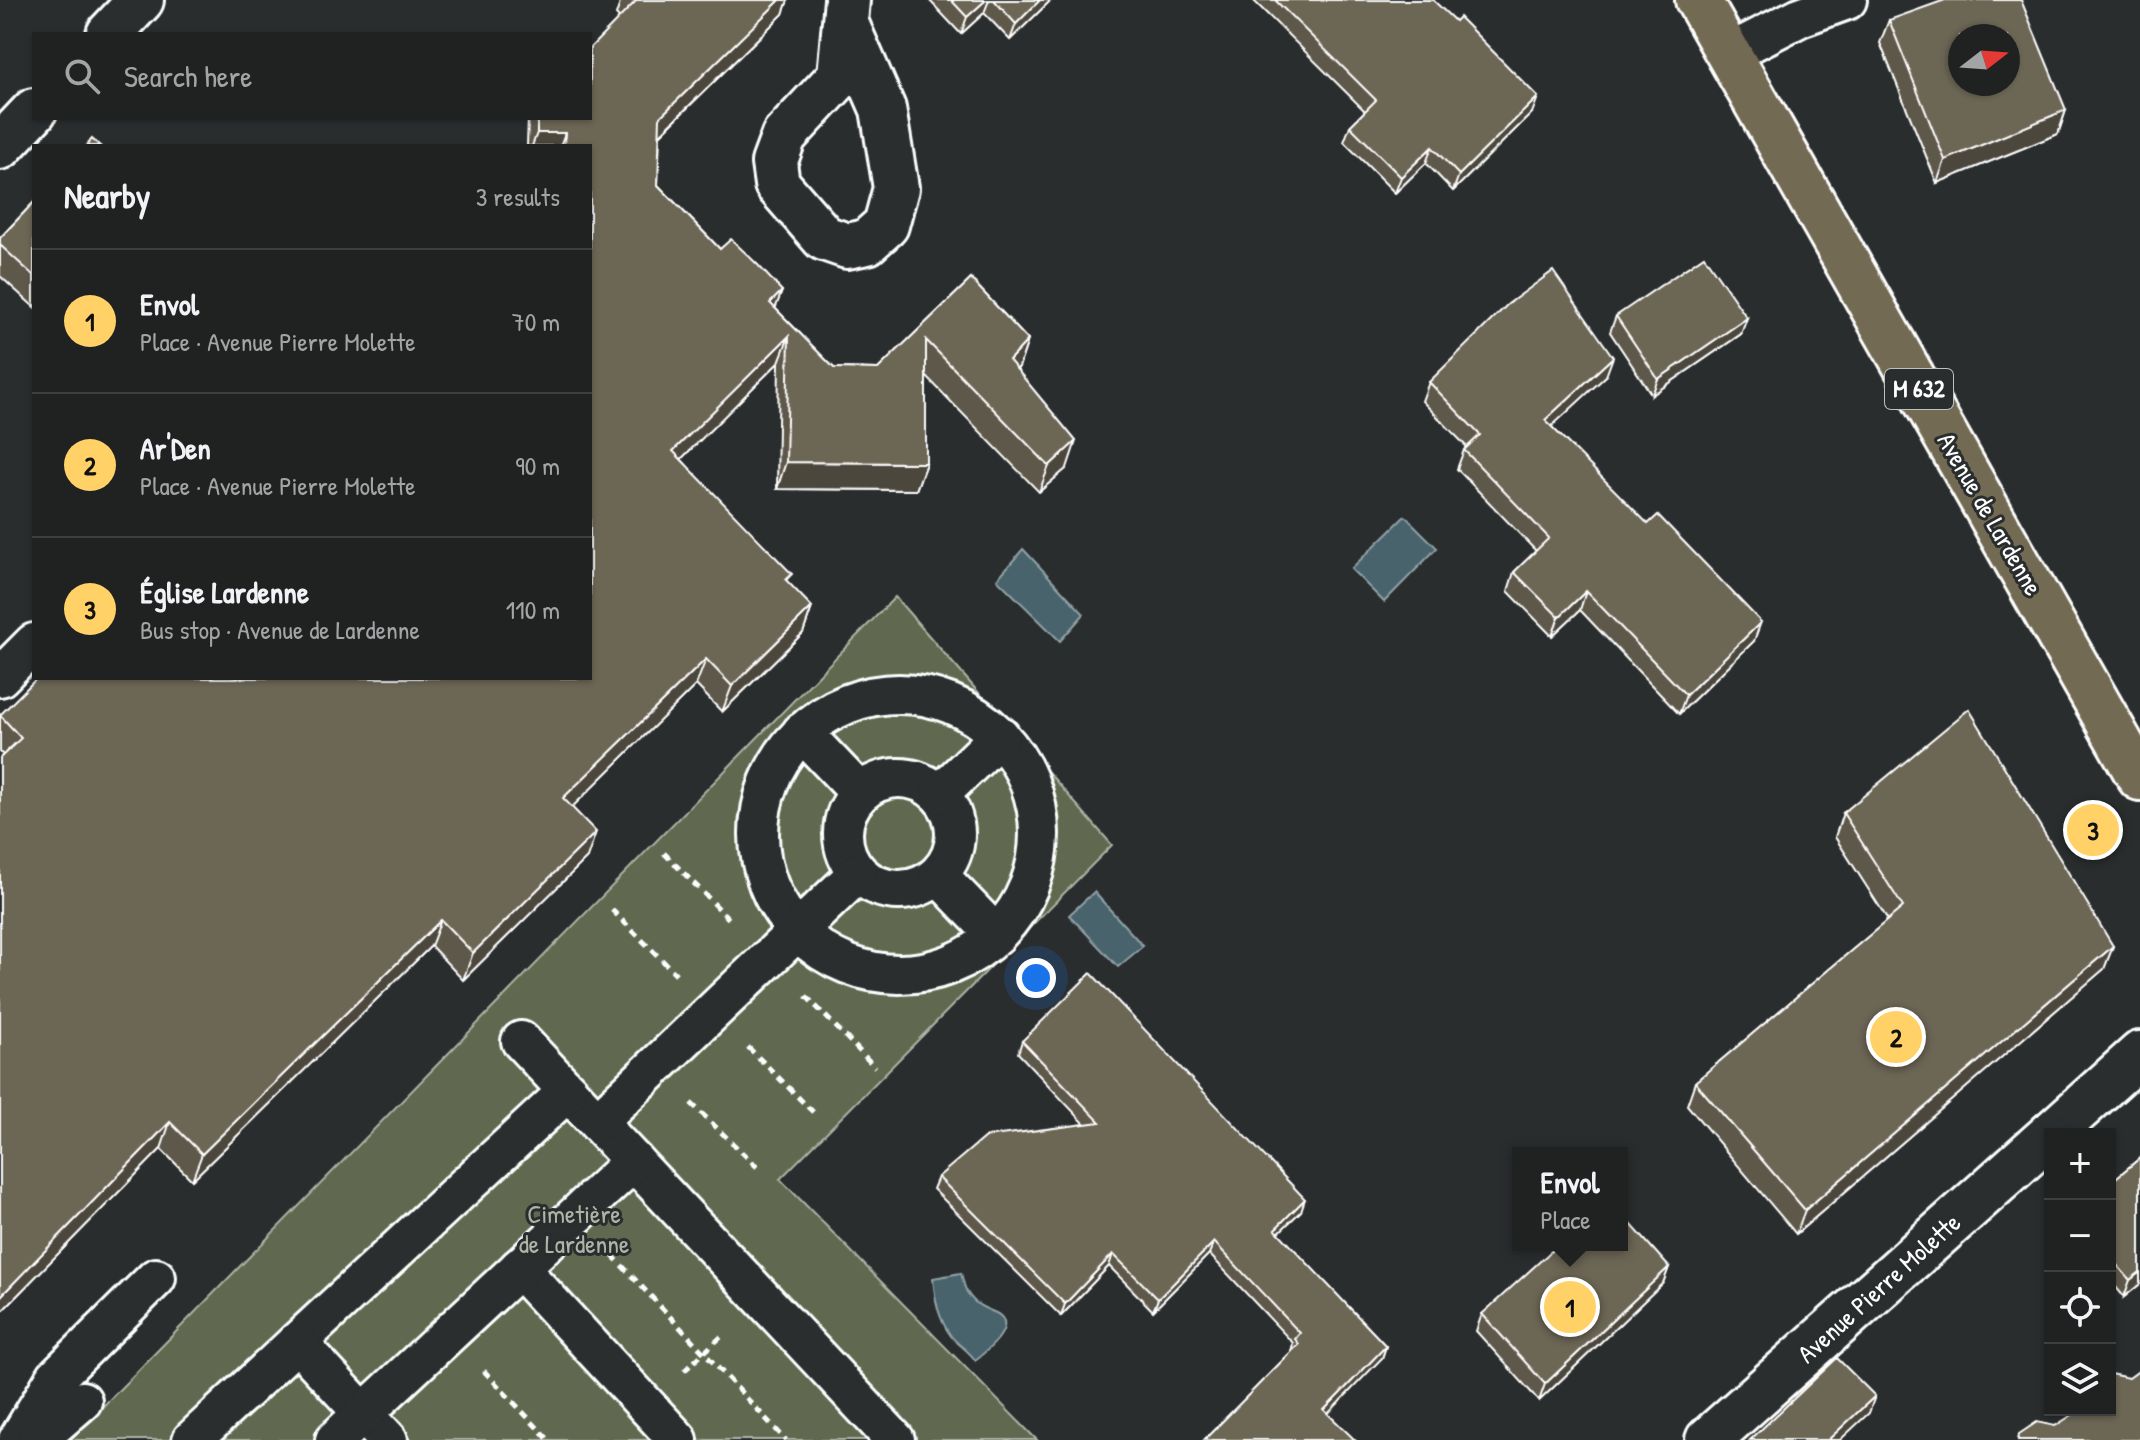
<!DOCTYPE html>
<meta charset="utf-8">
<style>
body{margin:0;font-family:"Patrick Hand",sans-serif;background:#2d2f2f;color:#f1f3f6}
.controls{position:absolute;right:24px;bottom:24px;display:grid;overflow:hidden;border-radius:0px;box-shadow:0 2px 6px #0004}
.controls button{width:72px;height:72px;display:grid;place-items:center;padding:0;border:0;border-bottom:2px solid #3d3f40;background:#202222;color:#f1f3f6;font:40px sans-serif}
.compass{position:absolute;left:1948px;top:24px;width:72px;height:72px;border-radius:50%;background:#202222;box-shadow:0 2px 6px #0004;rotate:73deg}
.you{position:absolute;left:1036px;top:978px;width:28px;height:28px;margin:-20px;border:6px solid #fff;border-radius:50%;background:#1a73e8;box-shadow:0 0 0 12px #1a73e833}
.badge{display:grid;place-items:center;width:52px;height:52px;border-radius:50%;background:#ffd166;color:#111;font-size:26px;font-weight:700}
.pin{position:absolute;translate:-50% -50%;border:4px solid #fff;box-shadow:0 2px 8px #0006}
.popup{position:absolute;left:1512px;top:1147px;width:116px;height:104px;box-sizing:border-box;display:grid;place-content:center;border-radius:0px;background:#202222;filter:drop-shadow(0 2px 6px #0005);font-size:26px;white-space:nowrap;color:#a2a4a5}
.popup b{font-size:30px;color:#f1f3f6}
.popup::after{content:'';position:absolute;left:50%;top:100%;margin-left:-16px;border:16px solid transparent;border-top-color:#202222}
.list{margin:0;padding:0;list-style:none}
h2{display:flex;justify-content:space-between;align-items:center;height:104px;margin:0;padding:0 32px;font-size:34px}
h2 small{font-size:26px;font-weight:400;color:#a2a4a5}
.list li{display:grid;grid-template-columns:52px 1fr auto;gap:24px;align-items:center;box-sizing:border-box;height:144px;padding:0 32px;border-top:2px solid #3d3f40}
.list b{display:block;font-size:30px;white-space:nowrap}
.list p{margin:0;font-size:26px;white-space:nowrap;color:#a2a4a5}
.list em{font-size:26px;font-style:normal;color:#a2a4a5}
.icon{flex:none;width:44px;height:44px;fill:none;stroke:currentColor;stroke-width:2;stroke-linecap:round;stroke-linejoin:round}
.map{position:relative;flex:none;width:2140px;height:1440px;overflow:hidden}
.search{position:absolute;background:#202222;box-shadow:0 2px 6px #0004;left:32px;top:32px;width:560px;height:88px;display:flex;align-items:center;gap:20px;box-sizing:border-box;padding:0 28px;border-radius:0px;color:#a2a4a5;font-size:30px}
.panel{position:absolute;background:#202222;box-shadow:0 2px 6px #0004;left:32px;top:144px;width:560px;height:536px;border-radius:0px}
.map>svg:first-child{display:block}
.green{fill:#61694f;stroke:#b0b4a7;stroke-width:2}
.water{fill:#48646d;stroke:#91a2a7;stroke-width:2}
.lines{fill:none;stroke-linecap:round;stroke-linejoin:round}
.lane-casing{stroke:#fff;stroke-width:44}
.street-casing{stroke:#fff;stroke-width:50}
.primary-casing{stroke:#fff;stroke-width:50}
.path{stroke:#fff;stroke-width:5;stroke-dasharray:8 6;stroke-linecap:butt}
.lane{stroke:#2a2d2e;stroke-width:38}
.street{stroke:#2a2d2e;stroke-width:44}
.primary{stroke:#736b52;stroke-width:44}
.wall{fill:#5d5849;stroke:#fff;stroke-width:2}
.shaded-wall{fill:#4c473c;stroke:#fff;stroke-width:2}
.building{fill:#6c6655;stroke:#fff;stroke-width:2;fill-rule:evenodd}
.labels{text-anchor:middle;stroke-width:6;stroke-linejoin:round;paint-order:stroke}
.shield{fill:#2a2d2e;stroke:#bfc0c0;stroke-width:2}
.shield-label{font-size:24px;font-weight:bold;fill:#fff}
.street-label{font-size:26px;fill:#fff;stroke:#2a2d2e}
.park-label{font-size:26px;fill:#b0b4a7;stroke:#2a2d2e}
</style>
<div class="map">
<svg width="2140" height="1440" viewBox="0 0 2140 1440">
<rect width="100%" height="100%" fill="#2a2d2e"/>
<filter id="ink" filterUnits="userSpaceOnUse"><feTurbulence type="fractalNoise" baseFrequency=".0125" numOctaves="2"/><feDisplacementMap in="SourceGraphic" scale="16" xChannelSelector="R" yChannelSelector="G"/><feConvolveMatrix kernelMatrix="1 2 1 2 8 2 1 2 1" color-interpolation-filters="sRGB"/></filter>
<g filter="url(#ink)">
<polygon class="green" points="895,597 1112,845 780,1179 1037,1440 70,1440"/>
<g class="water">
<polygon points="1405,516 1437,548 1384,602 1351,569"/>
<polygon points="1023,549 1084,614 1060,641 997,579"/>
<polygon points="1094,892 1143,946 1118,967 1069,915"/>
<path d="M961,1273C964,1284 965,1293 974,1301C981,1308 988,1309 996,1313C1020,1325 986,1352 975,1360C968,1350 958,1345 951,1336C938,1318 935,1300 933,1278Z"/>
</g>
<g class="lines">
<defs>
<g id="lane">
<polyline points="1728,54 1800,17 1847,0"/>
<polyline points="0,677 34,643"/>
<circle cx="899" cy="834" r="140"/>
<polyline points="802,732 860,793"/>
<circle cx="899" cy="834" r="56"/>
<polyline points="940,794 1000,736"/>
<polyline points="938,875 996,935"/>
<polyline points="568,1091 895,1440"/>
<polyline points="597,1122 858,873"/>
<polyline points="519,1268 678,1440"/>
<polyline points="297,1342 568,1091 521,1041"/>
<polyline points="18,1440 56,1377 156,1278"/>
<polyline points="37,1440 82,1401"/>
<polyline points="192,1440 297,1342 388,1440"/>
<polyline points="335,1440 634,1161"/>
</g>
<g id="street">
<polyline points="846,24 883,109 896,188 886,225 867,242 847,246 824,238 777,184 774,163 784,136 840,76 847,0"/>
<polyline points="109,34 141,0"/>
<polyline points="0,147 34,111"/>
<polyline points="2051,1134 2140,1054"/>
<polyline points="1708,1440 2050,1135"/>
</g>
<polyline id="primary" points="1698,0 2140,778"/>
</defs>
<use href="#lane" class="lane-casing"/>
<use href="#street" class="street-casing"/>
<use href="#primary" class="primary-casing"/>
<g class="path">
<polyline points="664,853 731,921"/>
<polyline points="612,910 676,974"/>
<polyline points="806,996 875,1067"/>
<polyline points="748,1047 815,1114"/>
<polyline points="691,1103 759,1169"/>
<polyline points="612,1255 786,1440"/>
<polyline points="484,1371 549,1440"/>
<polyline points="684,1371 724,1334"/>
</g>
<use href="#lane" class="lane"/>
<use href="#street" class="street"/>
<use href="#primary" class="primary"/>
</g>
<g class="wall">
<polygon points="621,0 788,0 783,14 660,135 658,185 720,249 782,291 775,308 834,368 878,369 971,279 1028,340 1019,367 1017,369 1067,468 1039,492 926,376 926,463 916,490 777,489 779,362 681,459 789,584 812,607 803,633 722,712 696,685 572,807 587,858 463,980 431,946 192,1180 161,1149 0,1313 0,758 3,755 0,752 0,715 590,678 590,146 527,146 528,118 590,118 619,18 616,15"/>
<polygon points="929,0 1051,0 1010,40 984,13 961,34"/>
<polygon points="1253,0 1433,0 1532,113 1453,191 1426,163 1395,193 1344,142 1350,126 1365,111"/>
<polygon points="1889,20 2066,110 2058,134 1937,183 1880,43"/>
<polygon points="34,202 34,307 0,276 0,238"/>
<polygon points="1616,316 1741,334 1652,395 1610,332"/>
<polygon points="1606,376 1551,426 1754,641 1679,714 1580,610 1552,636 1508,591 1514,572 1536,551 1457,469 1464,450 1467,447 1422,401 1429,382"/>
<polygon points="1843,813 2113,946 2104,969 1796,1234 1687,1105 1695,1082 1888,920 1835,837"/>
<polygon points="1022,1041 1301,1211 1278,1233 1386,1346 1382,1358 1204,1440 1291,1352 1293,1343 1209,1254 1153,1311 1109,1266 1061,1316 933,1189 938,1177 1085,1124 1018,1053"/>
<polygon points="2140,1158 2140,1284 2124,1297 2110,1280 2110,1183"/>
<polygon points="1669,1267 1663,1283 1539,1401 1476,1331 1482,1314"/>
</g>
<g class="shaded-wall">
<polygon points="780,0 788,0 783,14 651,143 660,117"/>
<polygon points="986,0 989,0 984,13 961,34 967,17"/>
<polygon points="1040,0 1051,0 1010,40 1016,24"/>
<polygon points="1538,97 1532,113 1453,191 1459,175"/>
<polygon points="2066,110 2058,134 1937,183 1945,160"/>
<polygon points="537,133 565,133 560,146 532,146"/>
<polygon points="1432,147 1426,163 1395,193 1401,177"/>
<polygon points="782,291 772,317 770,303"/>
<polygon points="1747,318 1741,334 1652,395 1658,379"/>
<polygon points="789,336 779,362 663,477 673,451"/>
<polygon points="1028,340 1019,367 1000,386 1009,360"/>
<polygon points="1613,357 1606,376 1538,439 1545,420"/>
<polygon points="1076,441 1067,468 1039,492 1049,466"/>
<polygon points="786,462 926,463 916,490 777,489"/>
<polygon points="1586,591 1580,610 1552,636 1559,617"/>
<polygon points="812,607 803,633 722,712 732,686"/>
<polygon points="1761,622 1754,641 1679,714 1686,695"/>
<polygon points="706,659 696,685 554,825 563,798"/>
<polygon points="596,832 587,858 463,980 473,953"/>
<polygon points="441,920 431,946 192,1180 202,1154"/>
<polygon points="2113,946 2104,969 1796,1234 1805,1210"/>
<polygon points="170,1122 161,1149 0,1313 0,1297"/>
<polygon points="1305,1199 1301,1211 1270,1241 1275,1229"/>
<polygon points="1214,1242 1209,1254 1153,1311 1158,1299"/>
<polygon points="1113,1254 1109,1266 1061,1316 1065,1304"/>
<polygon points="1669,1267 1663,1283 1539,1401 1545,1384"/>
<polygon points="2140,1272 2140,1284 2124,1297 2130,1280"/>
<polygon points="1386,1346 1382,1358 1320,1422 1324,1410"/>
<polygon points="1875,1396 1869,1413 1840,1440 1828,1440"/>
</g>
<g class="building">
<polygon points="637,0 780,0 660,117 658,185 720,249 731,239 758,265 782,291 770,303 834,368 878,369 971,279 1028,340 1009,360 1076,441 1049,466 926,340 926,463 786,462 789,336 673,451 792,574 786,580 812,607 732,686 706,659 563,798 596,832 473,953 441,920 202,1154 170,1122 0,1297 0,758 21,738 0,715 37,678 590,678 590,146 564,146 565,133 537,133 537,118 590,118 590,48"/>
<polygon points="951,0 986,0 967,17"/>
<polygon points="994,0 1040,0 1016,24"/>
<polygon points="1275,0 1433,0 1455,21 1459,17 1538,97 1459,175 1432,147 1401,177 1350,126 1376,100"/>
<path d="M1945,0H2021L2066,110L1945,160L1889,20ZM1960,36H2008V84H1960Z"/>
<polygon points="92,139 100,146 86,146"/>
<polygon points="34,202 34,276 0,245 0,238"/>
<polygon points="1704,256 1747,318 1658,379 1616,316"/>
<polygon points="1553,271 1613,357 1545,420 1648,524 1658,515 1761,622 1686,695 1586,591 1559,617 1514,572 1549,538 1464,450 1480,435 1429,382 1508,304"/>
<polygon points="1969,709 2113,946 1805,1210 1695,1082 1903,907 1843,813"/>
<polygon points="1091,973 1305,1199 1275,1229 1386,1346 1324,1410 1355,1440 1204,1440 1299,1344 1295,1339 1300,1333 1214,1242 1158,1299 1113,1254 1065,1304 938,1177 985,1137 1100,1122 1022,1041"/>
<polygon points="2140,1158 2140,1272 2130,1280 2110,1257 2110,1183"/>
<polygon points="1622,1214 1669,1267 1545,1384 1482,1314 1558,1245 1622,1245"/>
<polygon points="1837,1358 1875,1396 1828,1440 1750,1440"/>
<polygon points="2140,1370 2140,1440 2018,1440 2019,1434 2037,1422 2055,1426 2080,1410 2110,1410 2110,1374 2129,1378"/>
</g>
</g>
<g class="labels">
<rect class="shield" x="1885" y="369" width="68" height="40" rx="6"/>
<g class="shield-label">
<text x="1919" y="397">M 632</text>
</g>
<g class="street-label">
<text transform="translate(1990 514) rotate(60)" y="9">Avenue de Lardenne</text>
<text transform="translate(1879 1288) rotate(-42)" y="9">Avenue Pierre Molette</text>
</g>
<g class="park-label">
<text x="574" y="1223">Cimetière<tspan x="574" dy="30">de Lardenne</tspan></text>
</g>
</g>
</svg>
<div class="controls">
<button>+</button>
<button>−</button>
<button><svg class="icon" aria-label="locate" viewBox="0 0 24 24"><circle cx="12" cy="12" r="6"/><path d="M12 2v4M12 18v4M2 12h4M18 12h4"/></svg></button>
<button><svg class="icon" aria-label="layers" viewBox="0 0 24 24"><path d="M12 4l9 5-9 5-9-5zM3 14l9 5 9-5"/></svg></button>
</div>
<svg class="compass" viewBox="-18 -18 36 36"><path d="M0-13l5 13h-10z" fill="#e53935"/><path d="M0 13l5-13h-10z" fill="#a2a4a5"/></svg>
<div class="you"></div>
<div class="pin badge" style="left:1570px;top:1307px">1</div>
<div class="popup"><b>Envol</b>Place</div>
<div class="pin badge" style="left:1896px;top:1037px">2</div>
<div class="pin badge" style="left:2093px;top:830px">3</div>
<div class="search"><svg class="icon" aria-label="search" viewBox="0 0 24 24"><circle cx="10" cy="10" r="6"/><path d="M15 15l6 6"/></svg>Search here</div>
<section class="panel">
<h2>Nearby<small>3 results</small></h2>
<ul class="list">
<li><span class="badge">1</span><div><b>Envol</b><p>Place · Avenue Pierre Molette</p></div><em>70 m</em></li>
<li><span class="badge">2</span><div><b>Ar'Den</b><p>Place · Avenue Pierre Molette</p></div><em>90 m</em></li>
<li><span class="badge">3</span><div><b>Église Lardenne</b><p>Bus stop · Avenue de Lardenne</p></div><em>110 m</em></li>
</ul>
</section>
</div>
